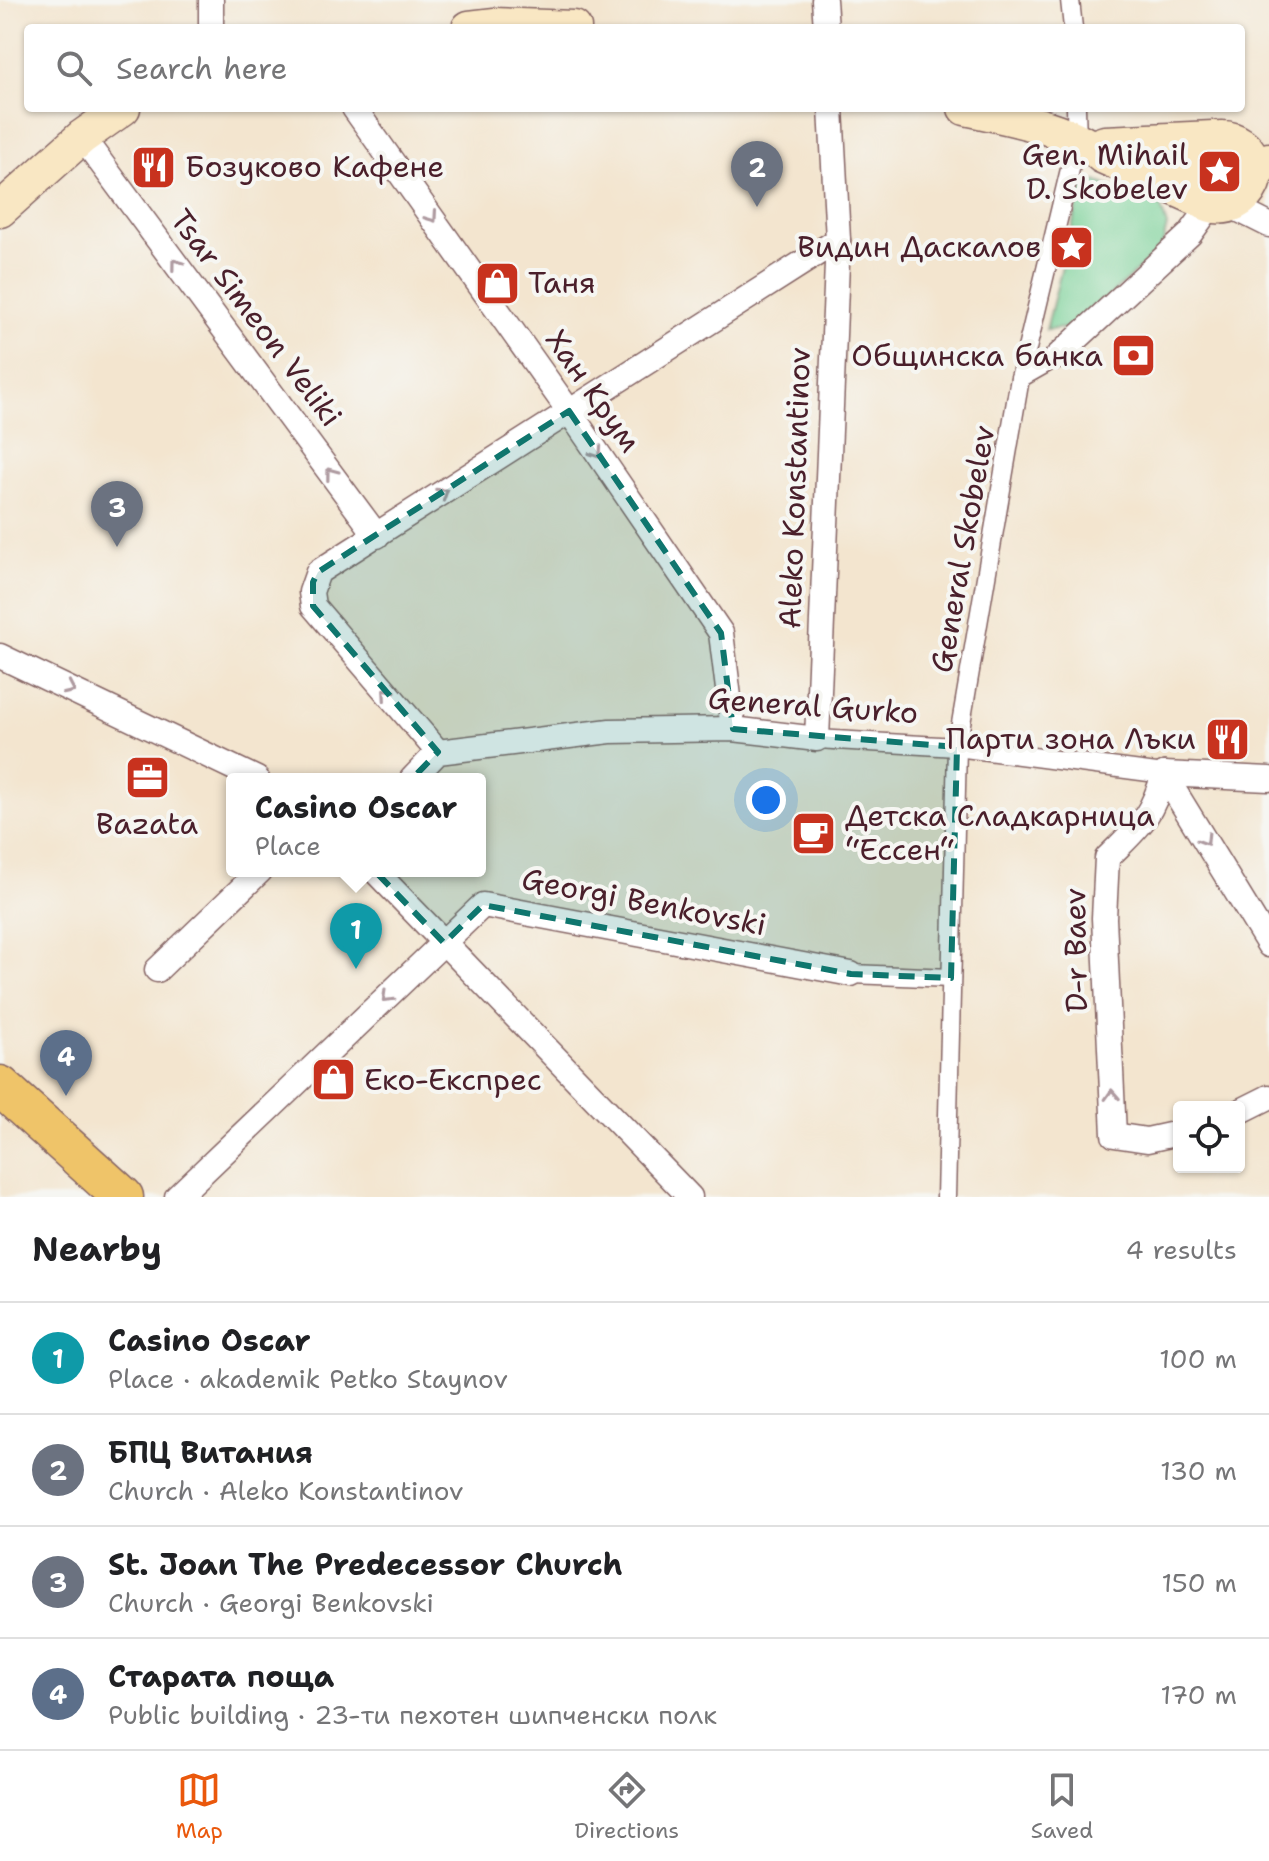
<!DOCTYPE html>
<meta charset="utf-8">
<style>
body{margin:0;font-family:"Shantell Sans",sans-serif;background:#f6f6f6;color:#202124}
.controls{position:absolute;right:24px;bottom:24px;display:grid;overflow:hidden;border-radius:8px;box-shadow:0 2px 6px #0004}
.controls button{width:72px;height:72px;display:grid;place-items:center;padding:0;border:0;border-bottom:2px solid #e0e0e0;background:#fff;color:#202124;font:40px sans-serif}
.you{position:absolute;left:766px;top:800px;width:28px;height:28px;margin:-20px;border:6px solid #fff;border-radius:50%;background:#1a73e8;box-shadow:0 0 0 12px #1a73e833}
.badge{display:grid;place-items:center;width:52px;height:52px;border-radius:50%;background:#ea580c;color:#fff;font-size:26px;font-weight:700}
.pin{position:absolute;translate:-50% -66px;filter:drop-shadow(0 2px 4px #0008)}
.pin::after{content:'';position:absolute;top:42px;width:28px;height:24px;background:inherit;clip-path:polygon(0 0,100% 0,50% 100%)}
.popup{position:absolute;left:226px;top:773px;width:260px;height:104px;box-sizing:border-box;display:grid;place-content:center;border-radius:8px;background:#fff;filter:drop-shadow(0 2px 6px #0005);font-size:26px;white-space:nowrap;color:#757577}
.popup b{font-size:30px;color:#202124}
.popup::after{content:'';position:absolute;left:50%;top:100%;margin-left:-16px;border:16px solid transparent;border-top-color:#fff}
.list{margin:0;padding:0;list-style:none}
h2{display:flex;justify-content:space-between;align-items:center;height:104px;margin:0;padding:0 32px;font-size:34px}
h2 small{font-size:26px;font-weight:400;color:#757577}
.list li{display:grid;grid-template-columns:52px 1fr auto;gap:24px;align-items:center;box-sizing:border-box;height:112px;padding:0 32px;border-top:2px solid #e0e0e0}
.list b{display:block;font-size:30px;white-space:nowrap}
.list p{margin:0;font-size:26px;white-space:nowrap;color:#757577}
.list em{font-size:26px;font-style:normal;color:#757577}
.icon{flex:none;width:44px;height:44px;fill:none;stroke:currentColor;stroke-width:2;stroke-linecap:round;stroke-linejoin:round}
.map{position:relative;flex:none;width:1269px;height:1197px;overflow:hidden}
.search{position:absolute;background:#fff;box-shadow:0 2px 6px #0004;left:24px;right:24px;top:24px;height:88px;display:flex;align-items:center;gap:20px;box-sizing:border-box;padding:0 28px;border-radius:8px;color:#757577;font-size:30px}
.sheet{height:552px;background:#fff}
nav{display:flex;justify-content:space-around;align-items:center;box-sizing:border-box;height:112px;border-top:2px solid #e0e0e0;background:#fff;font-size:22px;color:#757577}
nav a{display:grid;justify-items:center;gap:4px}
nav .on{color:#ea580c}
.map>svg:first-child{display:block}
.green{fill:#77d096;stroke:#607860;stroke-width:2}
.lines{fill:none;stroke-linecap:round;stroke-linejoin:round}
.pedestrian-casing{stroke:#856464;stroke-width:21}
.minor-casing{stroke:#856464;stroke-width:27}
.secondary-casing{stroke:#856464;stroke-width:37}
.primary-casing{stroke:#856464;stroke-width:43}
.pedestrian{stroke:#fff;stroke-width:18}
.minor{stroke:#fff;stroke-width:24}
.secondary{stroke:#f9e7c3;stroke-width:34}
.primary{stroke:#efc469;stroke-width:40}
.oneway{stroke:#ae9aa0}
.marked{fill:#0f766e;fill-opacity:0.2;stroke:#0f766e;stroke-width:6;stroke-dasharray:16 10;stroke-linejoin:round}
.labels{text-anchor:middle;stroke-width:8;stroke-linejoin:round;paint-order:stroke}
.poi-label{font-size:30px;fill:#4a1f2b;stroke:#f6f6f2;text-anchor:end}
.street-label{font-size:30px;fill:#4a1f2b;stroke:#f6f6f2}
</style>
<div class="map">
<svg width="1269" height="1197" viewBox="0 0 1269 1197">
<rect width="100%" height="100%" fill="#f6f6f2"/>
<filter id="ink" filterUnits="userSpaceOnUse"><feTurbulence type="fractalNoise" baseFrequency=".0125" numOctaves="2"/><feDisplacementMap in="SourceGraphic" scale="16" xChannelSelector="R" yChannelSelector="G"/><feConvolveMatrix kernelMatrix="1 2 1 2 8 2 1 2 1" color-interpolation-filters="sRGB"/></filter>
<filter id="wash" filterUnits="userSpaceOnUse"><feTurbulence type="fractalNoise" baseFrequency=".006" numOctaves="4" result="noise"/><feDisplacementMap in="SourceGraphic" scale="32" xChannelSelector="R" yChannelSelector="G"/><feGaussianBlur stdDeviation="1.8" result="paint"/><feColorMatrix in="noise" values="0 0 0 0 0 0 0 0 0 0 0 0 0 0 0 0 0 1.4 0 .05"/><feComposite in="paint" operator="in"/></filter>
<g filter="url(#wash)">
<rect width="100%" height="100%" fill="#f3e5cf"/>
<polygon class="green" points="1096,181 1161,207 1167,226 1162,247 1076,327 1046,330 1082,188"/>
</g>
<g filter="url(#ink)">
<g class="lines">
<defs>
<g id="pedestrian">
<polyline points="1070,0 1073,28"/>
<polyline points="1020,378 1057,357"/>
<polyline points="817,739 957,747 1164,774"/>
<polyline points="851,974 951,978"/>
<polyline points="946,1197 957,747 1020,378 1077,140 1076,108"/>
</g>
<g id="minor">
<polyline points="211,0 211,28"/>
<polyline points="824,0 826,28"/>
<polyline points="354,108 569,411 721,633 733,729"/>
<polyline points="82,137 377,536"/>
<polyline points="1229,205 1269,225"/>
<polyline points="1057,357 1190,234 1211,205"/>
<polyline points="0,656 257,779"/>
<polyline points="438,752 313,606 311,592 318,572 838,240"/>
<path d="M1164,774C1150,820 1140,825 1107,858L1104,918L1114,1135L1147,1140L1179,1133"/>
<polyline points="1164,774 1269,945"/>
<polyline points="1164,774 1269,779"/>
<polyline points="412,779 438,752 610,731 733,729 817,739 838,240 831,108"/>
<polyline points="375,871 690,1197"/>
<polyline points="157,970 260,871"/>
<polyline points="1239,1112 1269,1097"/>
<polyline points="177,1197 483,905 851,974"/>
</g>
<g id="secondary">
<polyline points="469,28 495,25 574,28"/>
<path d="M965,108C1005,117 1072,128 1102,156L1199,199"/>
<polyline points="1093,147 1105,143 1213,138"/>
<path d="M1255,175C1253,115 1170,135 1189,185C1192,194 1201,202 1211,205C1228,210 1245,201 1252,185C1254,182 1254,177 1256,174C1259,169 1265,164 1269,160"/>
<polyline points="0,210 82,137 123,108"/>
</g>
<polyline id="primary" points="0,1086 123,1197"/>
</defs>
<use href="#pedestrian" class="pedestrian-casing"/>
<use href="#minor" class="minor-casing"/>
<use href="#secondary" class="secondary-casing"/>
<use href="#primary" class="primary-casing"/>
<use href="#pedestrian" class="pedestrian"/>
<use href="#minor" class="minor"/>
<use href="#secondary" class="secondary"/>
<use href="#primary" class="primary"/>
</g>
<defs><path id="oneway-chevron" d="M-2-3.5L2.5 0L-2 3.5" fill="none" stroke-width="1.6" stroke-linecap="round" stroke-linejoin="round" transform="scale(2)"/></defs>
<g class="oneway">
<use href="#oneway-chevron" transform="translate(432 217) rotate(55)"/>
<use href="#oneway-chevron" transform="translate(176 264) rotate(-127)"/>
<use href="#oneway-chevron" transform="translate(597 453) rotate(56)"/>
<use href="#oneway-chevron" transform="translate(331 473) rotate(-127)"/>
<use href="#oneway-chevron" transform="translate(443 493) rotate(-33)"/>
<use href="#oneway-chevron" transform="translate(70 689) rotate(25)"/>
<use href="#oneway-chevron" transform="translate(387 693) rotate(-131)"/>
<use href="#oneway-chevron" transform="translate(1205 840) rotate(58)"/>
<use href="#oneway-chevron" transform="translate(387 997) rotate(136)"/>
<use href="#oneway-chevron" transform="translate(1112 1095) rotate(-93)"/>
</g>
</g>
<path class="marked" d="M569,411L721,633L733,729L957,747L951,978L851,974L483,905L444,943L349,844L438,752L313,606V582L318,572Z"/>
<defs>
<symbol id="restaurant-square" viewBox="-11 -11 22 22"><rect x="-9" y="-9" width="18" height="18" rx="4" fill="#c8321e" stroke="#f6f6f2"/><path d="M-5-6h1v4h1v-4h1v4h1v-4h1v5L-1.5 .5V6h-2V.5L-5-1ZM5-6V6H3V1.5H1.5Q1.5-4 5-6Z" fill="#fff"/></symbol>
<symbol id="sight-square" viewBox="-11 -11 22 22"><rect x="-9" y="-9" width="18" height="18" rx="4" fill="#c8321e" stroke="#f6f6f2"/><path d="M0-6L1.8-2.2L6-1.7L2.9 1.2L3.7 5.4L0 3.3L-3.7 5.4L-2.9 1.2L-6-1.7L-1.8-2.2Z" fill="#fff"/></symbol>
<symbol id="shop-square" viewBox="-11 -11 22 22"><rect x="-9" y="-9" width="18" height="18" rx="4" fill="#c8321e" stroke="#f6f6f2"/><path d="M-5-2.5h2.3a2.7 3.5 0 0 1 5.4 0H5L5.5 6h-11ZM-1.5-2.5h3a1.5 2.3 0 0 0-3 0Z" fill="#fff"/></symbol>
<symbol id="bank-square" viewBox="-11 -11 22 22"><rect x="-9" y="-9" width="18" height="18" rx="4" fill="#c8321e" stroke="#f6f6f2"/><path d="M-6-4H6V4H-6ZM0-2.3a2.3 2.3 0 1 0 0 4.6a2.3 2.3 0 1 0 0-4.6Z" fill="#fff"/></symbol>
<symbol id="office-square" viewBox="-11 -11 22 22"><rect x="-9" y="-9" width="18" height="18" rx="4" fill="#c8321e" stroke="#f6f6f2"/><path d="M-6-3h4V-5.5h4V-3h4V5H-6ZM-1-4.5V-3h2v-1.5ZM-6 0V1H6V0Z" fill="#fff"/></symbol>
<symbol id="cafe-square" viewBox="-11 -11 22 22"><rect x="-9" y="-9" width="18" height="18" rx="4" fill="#c8321e" stroke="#f6f6f2"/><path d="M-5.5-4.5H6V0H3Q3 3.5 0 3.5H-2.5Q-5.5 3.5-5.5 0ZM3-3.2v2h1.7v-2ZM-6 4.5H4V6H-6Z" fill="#fff"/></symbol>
</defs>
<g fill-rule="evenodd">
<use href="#restaurant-square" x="128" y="142" width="51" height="51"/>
<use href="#sight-square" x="1194" y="146" width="51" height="51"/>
<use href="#sight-square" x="1046" y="222" width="51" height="51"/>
<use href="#shop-square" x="472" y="258" width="51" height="51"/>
<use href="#bank-square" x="1108" y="330" width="51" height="51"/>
<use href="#restaurant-square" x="1202" y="714" width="51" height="51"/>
<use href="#office-square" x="122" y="752" width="51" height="51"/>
<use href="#cafe-square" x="788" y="808" width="51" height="51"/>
<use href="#shop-square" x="308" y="1054" width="51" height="51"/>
</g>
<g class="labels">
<g class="poi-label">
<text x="1188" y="165">Gen. Mihail<tspan x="1188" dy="34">D. Skobelev</tspan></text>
<text x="185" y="177" text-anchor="start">Бозуково Кафене</text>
<text x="1041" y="257">Видин Даскалов</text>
<text x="528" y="293" text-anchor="start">Таня</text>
<text x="1103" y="366">Общинска банка</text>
<text x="1196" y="749">Парти зона Лъки</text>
<text x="845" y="826" text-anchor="start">Детска Сладкарница<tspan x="845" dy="34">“Ессен“</tspan></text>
<text x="147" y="834" text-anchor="middle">Bazata</text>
<text x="364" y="1090" text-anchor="start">Еко-Експрес</text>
</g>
<g class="street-label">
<text transform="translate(256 318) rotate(53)" y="10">Tsar Simeon Veliki</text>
<text transform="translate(593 391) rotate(55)" y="10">Хан Крум</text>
<text transform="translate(795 488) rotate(-88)" y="10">Aleko Konstantinov</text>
<text transform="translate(963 549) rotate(-80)" y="10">General Skobelev</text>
<text transform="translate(813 706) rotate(4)" y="10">General Gurko</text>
<text transform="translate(644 902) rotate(11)" y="10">Georgi Benkovski</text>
<text transform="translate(1076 950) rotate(-91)" y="10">D-r Baev</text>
</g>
</g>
</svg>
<div class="controls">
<button><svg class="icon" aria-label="locate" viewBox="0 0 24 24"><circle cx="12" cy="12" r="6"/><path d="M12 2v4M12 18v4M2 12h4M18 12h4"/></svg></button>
</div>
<div class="you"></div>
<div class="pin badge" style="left:356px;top:969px;background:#0f9aa8">1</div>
<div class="popup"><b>Casino Oscar</b>Place</div>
<div class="pin badge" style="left:757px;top:207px;background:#6b7280">2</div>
<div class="pin badge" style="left:117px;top:547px;background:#6b7280">3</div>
<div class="pin badge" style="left:66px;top:1096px;background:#5c6f8a">4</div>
<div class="search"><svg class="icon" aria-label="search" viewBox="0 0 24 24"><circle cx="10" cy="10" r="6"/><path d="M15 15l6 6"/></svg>Search here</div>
</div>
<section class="sheet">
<h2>Nearby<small>4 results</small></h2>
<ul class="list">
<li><span class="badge" style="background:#0f9aa8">1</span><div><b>Casino Oscar</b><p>Place · akademik Petko Staynov</p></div><em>100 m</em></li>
<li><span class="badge" style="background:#6b7280">2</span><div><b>БПЦ Витания</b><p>Church · Aleko Konstantinov</p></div><em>130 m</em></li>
<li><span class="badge" style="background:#6b7280">3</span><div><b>St. Joan The Predecessor Church</b><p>Church · Georgi Benkovski</p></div><em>150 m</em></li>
<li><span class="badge" style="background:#5c6f8a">4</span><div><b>Старата поща</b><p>Public building · 23-ти пехотен шипченски полк</p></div><em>170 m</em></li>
</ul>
</section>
<nav>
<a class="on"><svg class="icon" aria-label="map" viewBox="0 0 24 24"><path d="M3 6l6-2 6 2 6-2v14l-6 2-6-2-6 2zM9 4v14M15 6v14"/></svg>Map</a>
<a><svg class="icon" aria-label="directions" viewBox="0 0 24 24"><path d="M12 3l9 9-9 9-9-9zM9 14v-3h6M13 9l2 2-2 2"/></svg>Directions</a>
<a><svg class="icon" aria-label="saved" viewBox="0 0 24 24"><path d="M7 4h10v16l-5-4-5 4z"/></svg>Saved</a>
</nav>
